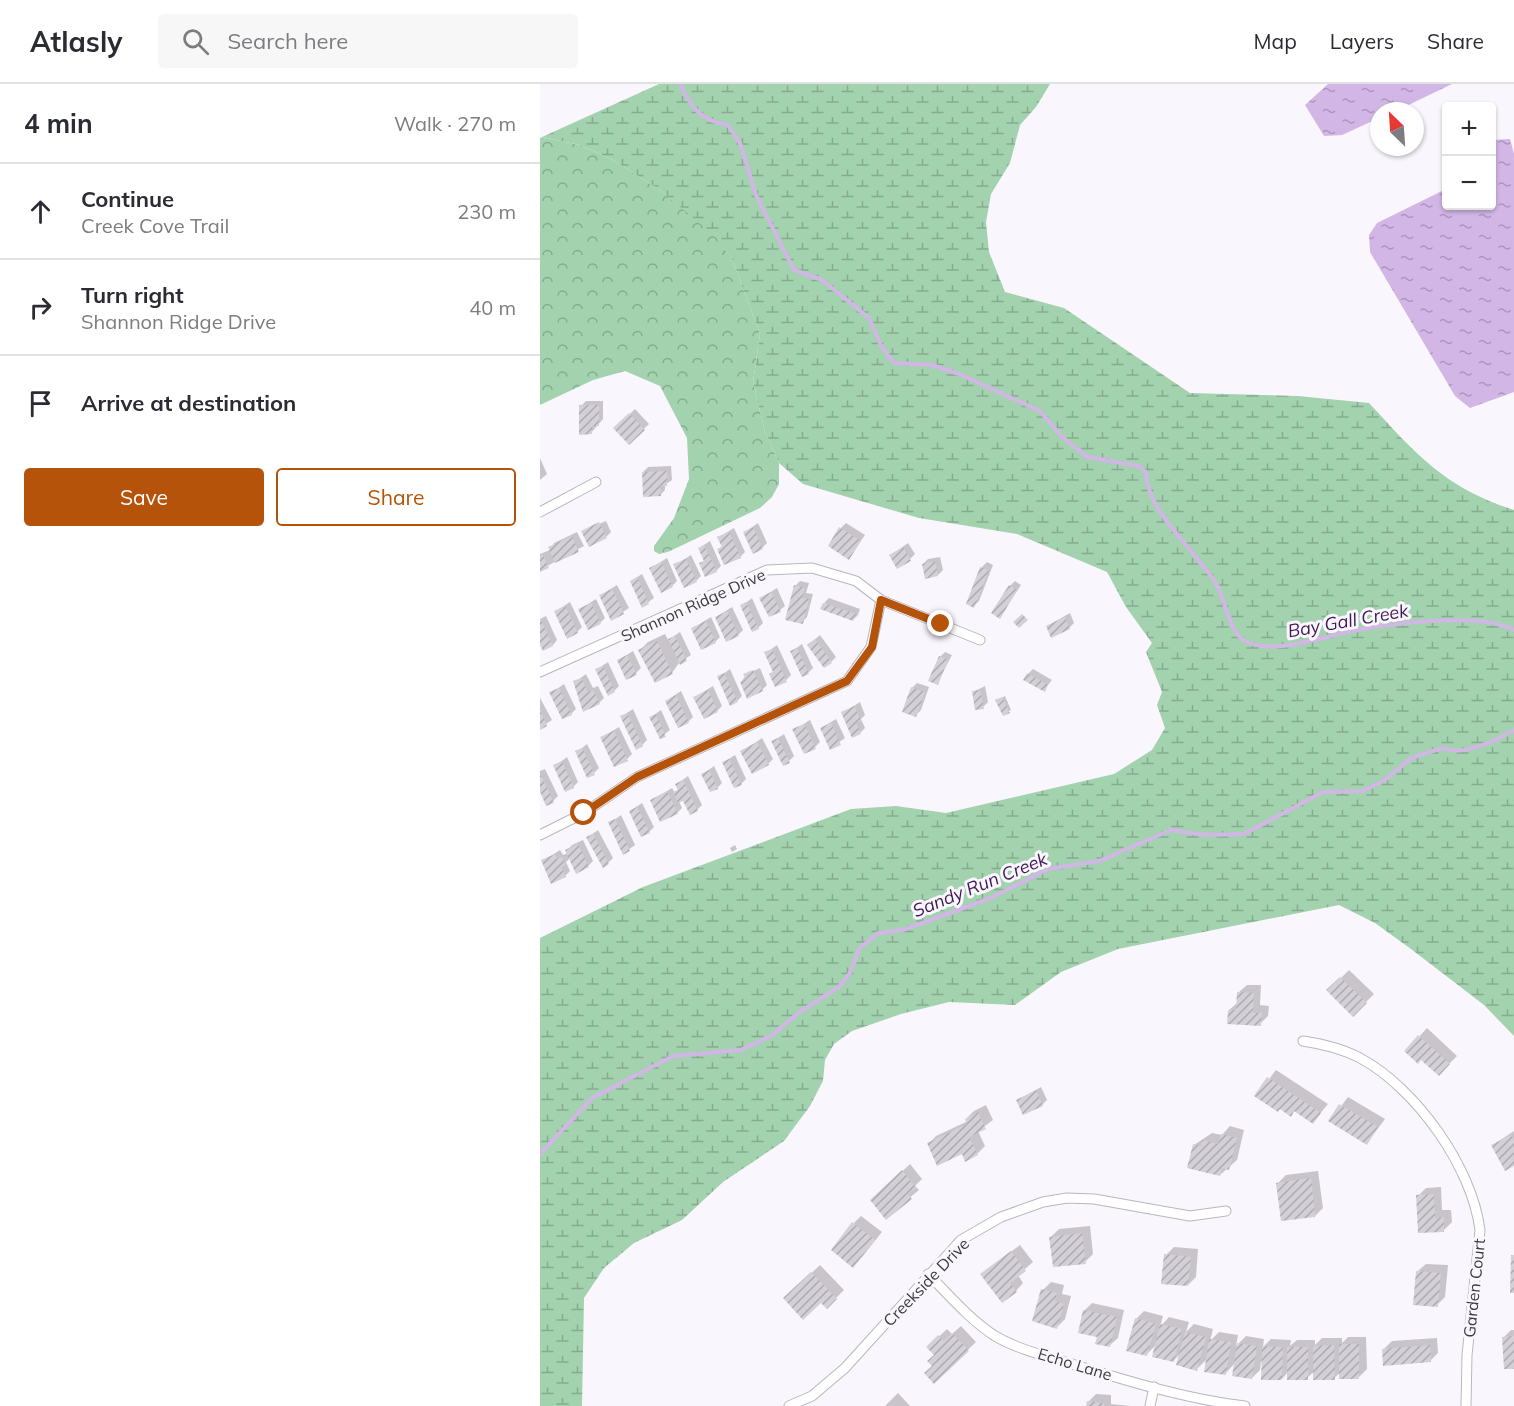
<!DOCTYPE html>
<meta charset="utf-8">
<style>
body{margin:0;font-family:Mulish,sans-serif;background:#f7f7f7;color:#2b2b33}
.controls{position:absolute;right:18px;top:18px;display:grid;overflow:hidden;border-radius:6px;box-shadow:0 2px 4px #0004}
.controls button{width:54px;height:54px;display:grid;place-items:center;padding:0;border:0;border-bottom:2px solid #e1e1e2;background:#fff;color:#2b2b33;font:30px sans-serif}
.compass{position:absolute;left:830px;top:18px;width:54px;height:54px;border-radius:50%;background:#fff;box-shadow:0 2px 4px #0004;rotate:335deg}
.stop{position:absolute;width:18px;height:18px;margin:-14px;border:4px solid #b45309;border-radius:50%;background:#fff}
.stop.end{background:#b45309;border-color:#fff;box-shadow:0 2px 6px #0008}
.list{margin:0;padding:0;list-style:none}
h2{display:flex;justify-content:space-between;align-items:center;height:78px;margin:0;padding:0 24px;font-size:26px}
h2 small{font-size:20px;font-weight:400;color:#7c7c81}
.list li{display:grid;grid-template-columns:39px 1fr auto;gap:18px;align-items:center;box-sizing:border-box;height:96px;padding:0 24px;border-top:2px solid #e1e1e2}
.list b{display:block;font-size:22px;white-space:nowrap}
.list p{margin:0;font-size:20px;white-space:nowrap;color:#7c7c81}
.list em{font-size:20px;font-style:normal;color:#7c7c81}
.actions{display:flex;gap:12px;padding:18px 24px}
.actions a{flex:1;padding:14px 0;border:2px solid #b45309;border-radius:6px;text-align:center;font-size:21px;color:#b45309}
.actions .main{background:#b45309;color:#fff}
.icon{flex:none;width:33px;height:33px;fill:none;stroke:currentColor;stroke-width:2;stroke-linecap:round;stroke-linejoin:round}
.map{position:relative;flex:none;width:974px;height:1322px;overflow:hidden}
header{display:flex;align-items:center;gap:36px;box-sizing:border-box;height:84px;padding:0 30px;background:#fff;border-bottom:2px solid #e1e1e2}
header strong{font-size:28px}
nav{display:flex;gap:33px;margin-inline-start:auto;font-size:21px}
.search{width:420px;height:54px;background:#f7f7f7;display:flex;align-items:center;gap:15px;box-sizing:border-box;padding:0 21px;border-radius:6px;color:#7c7c81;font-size:22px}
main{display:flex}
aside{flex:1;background:#fff}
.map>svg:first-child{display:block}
.forest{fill:url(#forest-crowns)}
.wetland{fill:url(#wetland-marsh)}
.water{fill:url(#water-ripples)}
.shadow{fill:#0003}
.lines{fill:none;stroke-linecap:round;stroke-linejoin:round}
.stream{stroke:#d2b6e6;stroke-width:4}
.building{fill:url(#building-hatch)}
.minor-casing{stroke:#bab6bd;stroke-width:11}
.minor{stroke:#fff;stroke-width:9}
.route{stroke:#b45309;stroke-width:8}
.labels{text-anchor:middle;stroke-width:6;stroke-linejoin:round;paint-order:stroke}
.street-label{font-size:16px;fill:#3c3b3d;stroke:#faf6fd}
.water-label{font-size:18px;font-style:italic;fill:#3e1a53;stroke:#faf6fd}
</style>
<header>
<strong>Atlasly</strong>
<div class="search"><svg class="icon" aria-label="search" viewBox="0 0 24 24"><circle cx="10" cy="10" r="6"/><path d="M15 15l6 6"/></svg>Search here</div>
<nav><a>Map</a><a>Layers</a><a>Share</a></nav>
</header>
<main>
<aside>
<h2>4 min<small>Walk · 270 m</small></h2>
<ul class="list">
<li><svg class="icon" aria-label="ahead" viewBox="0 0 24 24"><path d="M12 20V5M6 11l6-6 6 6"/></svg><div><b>Continue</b><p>Creek Cove Trail</p></div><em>230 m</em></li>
<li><svg class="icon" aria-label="right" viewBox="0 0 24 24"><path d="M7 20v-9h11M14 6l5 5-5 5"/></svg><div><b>Turn right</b><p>Shannon Ridge Drive</p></div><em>40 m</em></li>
<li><svg class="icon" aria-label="arrive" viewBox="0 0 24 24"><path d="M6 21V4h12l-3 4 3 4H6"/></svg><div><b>Arrive at destination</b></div></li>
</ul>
<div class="actions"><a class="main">Save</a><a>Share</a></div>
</aside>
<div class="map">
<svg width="974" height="1322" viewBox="0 0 974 1322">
<defs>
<pattern id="forest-crowns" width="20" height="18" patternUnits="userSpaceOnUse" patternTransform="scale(1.5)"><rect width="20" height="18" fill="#a3d2af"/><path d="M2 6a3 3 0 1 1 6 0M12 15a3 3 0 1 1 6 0" fill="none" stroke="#86ac90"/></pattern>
<pattern id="wetland-marsh" width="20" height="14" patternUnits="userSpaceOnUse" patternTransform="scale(1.5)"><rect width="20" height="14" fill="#a3d2af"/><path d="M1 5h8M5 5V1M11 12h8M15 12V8" fill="none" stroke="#86ac90"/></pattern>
<pattern id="water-ripples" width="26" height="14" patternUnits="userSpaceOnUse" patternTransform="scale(1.5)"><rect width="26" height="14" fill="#d2b6e6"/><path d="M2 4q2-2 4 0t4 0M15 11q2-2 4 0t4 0" fill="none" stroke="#ac95bc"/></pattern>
<pattern id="building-hatch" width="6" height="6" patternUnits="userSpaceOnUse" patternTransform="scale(1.5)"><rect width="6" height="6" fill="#d4d0d7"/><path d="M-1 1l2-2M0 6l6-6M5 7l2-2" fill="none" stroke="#adaab0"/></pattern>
</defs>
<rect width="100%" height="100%" fill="#faf6fd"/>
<polygon class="forest" points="2,53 40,61 73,76 120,106 175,151 192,175 220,250 213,298 225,348 239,379 239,400 232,413 220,424 128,468 119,470 114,467 114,462 134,434 149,395 147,354 120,302 85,287 53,296 0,321 0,54"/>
<path class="wetland" d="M119,0H510L496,23L480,41L470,79L451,110L446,138L449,168L465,208L524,224L650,309L758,312L829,319C876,370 905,404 974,426V952L944,921L871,865L835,839L799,821L578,865L521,888L475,921L409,918L361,930L312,947L294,960L285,976L283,997L270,1022L244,1057L183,1098L142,1136L94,1159L64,1184L44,1214L42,1322H0V854L103,803L311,725L356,722L406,729L574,690L612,666L625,644L617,621L622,608L606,568L612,559L586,523L567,488L477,450L379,434L263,400L239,379L225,348L213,298L220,250L192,175L175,152L120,106L73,76L40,61L2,53Z"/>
<g class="water">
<polygon points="788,0 912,0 856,27 839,27 839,34 802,51 784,52 765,21"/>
<polygon points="970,55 974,70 974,308 930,324 915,312 830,168 829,151 837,139 906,105 906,122 952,122 952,56"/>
</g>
<g class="shadow">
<polygon points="46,317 63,317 63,335 51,349 41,322"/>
<polygon points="95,325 109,340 89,359 75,344"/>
<polygon points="0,374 7,390 0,396"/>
<polygon points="131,382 132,396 125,401 125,406 120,411 103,388 108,383"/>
<polygon points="66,437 71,448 66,453 43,447"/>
<polygon points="218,439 227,459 222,464 205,448"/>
<polygon points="306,439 325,451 309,474 301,444"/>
<polygon points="194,444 205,468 200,473 179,465 183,461 179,453"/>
<polygon points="37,448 44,462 0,486 0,470 10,466 14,459"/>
<polygon points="170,457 181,482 176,487 161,480 165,476 159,464"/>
<polygon points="368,459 375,470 370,475 351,471"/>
<polygon points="151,471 161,492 156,497 135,481"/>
<polygon points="400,473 403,486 398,491 383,480 388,475"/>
<polygon points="127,474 137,497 132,502 111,484"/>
<polygon points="447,478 453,481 439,517 434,522 428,519 442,483"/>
<polygon points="102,490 114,514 103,522 91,497"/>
<polygon points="260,497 269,499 266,509 273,510 267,533 262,538 255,502"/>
<polygon points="475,497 481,501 460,533 470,502"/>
<polygon points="77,501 89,524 72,535 61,511"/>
<polygon points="237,504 245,522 240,526 221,514"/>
<polygon points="212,514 223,539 218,544 202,522"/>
<polygon points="289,514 320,525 318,531 313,536 284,519"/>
<polygon points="56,515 65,534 60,539 40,525"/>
<polygon points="30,518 42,543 37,548 16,527"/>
<polygon points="192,523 203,546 198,551 176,533"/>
<polygon points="530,529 534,539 529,544 507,542"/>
<polygon points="6,532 17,556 13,561 0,558 0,535"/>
<polygon points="171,533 180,553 175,558 153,544"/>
<polygon points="140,548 151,571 139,579 132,589 100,566 108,558 125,550 128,556"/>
<polygon points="280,551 296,573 291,578 274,556"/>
<polygon points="262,560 273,584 268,589 252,567"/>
<polygon points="237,561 251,591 246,596 231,590 234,586 226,569"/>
<polygon points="93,567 101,584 96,589 79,576"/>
<polygon points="405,568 412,571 397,599 400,573"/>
<polygon points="68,578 79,602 74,607 57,585"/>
<polygon points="220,584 227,601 222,606 201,598 209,587 209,589"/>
<polygon points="190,585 202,612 197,617 179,593"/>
<polygon points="493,585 512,596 504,606 488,590"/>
<polygon points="46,590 53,604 58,602 64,614 59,619 35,598"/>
<polygon points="377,599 389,603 381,626 376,631 372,604"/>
<polygon points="24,600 36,625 31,630 11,609"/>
<polygon points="173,602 182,622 177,627 155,613"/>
<polygon points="445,602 448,618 443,623 433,608"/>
<polygon points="141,607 153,633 148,638 126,617"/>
<polygon points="465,612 471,626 464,630 459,615"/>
<polygon points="0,614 12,636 0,644"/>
<polygon points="320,618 325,631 321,635 325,644 320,649 303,629"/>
<polygon points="93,625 107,656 102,661 82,632"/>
<polygon points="121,626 130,646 121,653 111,633"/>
<polygon points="296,635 305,654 291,664 281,644"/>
<polygon points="270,636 280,658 275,663 254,646"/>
<polygon points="79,643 92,670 87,675 62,653"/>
<polygon points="244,650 254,672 249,677 233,657"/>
<polygon points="222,654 233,675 228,680 202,668"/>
<polygon points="47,660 59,684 54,689 37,668"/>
<polygon points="195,671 206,695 201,700 184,678"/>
<polygon points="27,673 38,698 33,703 15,682"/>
<polygon points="174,682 182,699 177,704 163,690"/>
<polygon points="5,685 18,712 13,717 0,705 0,687"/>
<polygon points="148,692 162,721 157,726 144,715 139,717 142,724 137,729 112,716 132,704 135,709 139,705 137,700"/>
<polygon points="102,719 114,743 109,748 90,727"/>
<polygon points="81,731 95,761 84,769 70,739"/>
<polygon points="58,746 73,774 68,779 48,753"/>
<polygon points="43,756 53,777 48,782 30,774 26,778 30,787 25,792 3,777 20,766 23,771 28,769 27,766 32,761"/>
<polygon points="195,761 197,765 192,768 190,764"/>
<polygon points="809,886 834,910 813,931 789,906"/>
<polygon points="707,901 721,901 720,921 729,922 728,932 720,940 689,926 697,919 699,908"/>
<polygon points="887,944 917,972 899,990 881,974 866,967"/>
<polygon points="736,986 788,1020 773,1038 755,1026 751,1031 716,1012"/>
<polygon points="501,1003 507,1016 502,1021 478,1016"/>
<polygon points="808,1013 845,1035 827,1059 790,1037"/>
<polygon points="446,1021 453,1036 438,1047 445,1062 437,1070 389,1060 396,1052 428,1037 426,1035 434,1027"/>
<polygon points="690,1042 704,1046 697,1076 680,1091 654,1061 672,1049 682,1051"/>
<polygon points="974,1047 974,1081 953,1061"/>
<polygon points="370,1080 382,1095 375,1102 379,1106 346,1133 332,1116"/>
<polygon points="778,1087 783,1124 775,1132 738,1099 746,1091"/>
<polygon points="901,1103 902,1126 911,1126 912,1138 904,1146 878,1112 886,1104"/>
<polygon points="321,1132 342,1148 321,1174 314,1139"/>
<polygon points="550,1142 553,1170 545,1178 511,1153 519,1145"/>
<polygon points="480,1161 493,1178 478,1191 483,1199 476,1207 442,1190"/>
<polygon points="634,1163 658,1165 656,1193 648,1201 626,1171"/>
<polygon points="886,1180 908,1181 905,1213 897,1221 878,1187"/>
<polygon points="280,1181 304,1206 287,1223 281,1217 245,1214"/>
<polygon points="511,1198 524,1201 522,1210 531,1212 525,1235 517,1243 503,1206"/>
<polygon points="552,1219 584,1226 578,1254 570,1261 559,1252 544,1227"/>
<polygon points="604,1227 623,1232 620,1243 629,1233 649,1238 646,1248 654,1240 673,1245 670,1257 679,1248 698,1251 696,1262 706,1252 724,1255 723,1263 731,1255 751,1256 750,1262 757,1256 775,1256 775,1261 782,1254 802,1254 802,1259 808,1253 826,1253 827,1285 819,1293 801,1288 794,1294 775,1287 767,1294 748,1288 742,1295 721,1277 720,1286 712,1294 695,1279 685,1290 668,1274 657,1285 641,1269 633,1277 617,1260 606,1271 596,1235"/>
<polygon points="421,1242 436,1258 394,1298 396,1271 388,1263 407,1245 412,1250"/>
<polygon points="971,1246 974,1246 974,1283 963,1254"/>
<polygon points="897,1254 898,1269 890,1277 844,1265 852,1257"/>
<polygon points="358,1309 370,1322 345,1322"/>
<polygon points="556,1310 571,1311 571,1320 591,1322 548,1322 548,1318"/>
</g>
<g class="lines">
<g class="stream">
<path d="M140,0C151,24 161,37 188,41L200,59L216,111L254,186L282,196L329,234L341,262L354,279L392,281L419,290L500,327L522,353L547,373L599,382L606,389C607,422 640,452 659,477C665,485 673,493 678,503C684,516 690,546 702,555C728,574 784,552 813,547C852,539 940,528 974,546"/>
<path d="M0,1070L52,1014L133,972L201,966L231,952L257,930L300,902L310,889L319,865L338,849L363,846L451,814L508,785L559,777L631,746L664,751L704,750L783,708L823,707L845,696L871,674L902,664C924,673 955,657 974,646"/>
</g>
</g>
<g class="building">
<polygon points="39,321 59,321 59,342 52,342 52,350 39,351"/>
<polygon points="89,329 105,346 89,361 73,344"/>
<polygon points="127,387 127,402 120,402 121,412 103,413 102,388"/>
<polygon points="59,438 67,454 49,463 41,447"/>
<polygon points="213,443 223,465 213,470 203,448"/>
<polygon points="299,443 321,457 309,476 288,462"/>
<polygon points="189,448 201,474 184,481 177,465 182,463 177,453"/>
<polygon points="32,452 39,468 15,479 8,463"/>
<polygon points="164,461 177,488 165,493 159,479 164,477 158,464"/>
<polygon points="363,463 371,477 357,485 349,471"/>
<polygon points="3,471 9,484 0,488 0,472"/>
<polygon points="146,475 157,498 144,504 133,480"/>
<polygon points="395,477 398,492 385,495 382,480"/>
<polygon points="121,478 133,503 121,509 109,484"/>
<polygon points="440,483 449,486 434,524 426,520"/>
<polygon points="97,493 109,520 102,524 90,497"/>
<polygon points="254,501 265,504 262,514 269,515 263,540 245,536"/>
<polygon points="469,501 477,506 460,535 451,529"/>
<polygon points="72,505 84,530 71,537 59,511"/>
<polygon points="231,508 241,528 229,533 219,514"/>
<polygon points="206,518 219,545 212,548 200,521"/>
<polygon points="51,519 61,540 48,546 38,525"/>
<polygon points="283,519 316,530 313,537 280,525"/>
<polygon points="25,522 38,549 27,555 14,527"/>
<polygon points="187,527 199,552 186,558 175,533"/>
<polygon points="482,530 488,536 479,544 473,538"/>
<polygon points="525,533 530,545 511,554 506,542"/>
<polygon points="0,534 13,562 3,567 0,561"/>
<polygon points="166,537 176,559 161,566 151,544"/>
<polygon points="135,552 147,577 140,581 128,555"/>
<polygon points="275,555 292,579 284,584 267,561"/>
<polygon points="117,557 133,590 115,599 98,566"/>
<polygon points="257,564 269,590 262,593 250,567"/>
<polygon points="232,565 247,598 235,603 229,590 233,588 224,568"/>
<polygon points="87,571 97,591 86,596 77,576"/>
<polygon points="399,572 408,576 398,601 388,597"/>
<polygon points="63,582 75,608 68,612 55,585"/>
<polygon points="213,586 223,607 207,615 200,598 206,595 203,590"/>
<polygon points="184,589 198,618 190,622 177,592"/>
<polygon points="487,589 508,601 505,608 483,596"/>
<polygon points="41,594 48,608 53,606 60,620 43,628 33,597"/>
<polygon points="371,603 385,608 376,633 362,628"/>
<polygon points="19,604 32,631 22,635 9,608"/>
<polygon points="168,606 178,628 164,635 153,613"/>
<polygon points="440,606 444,625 435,626 432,607"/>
<polygon points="136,611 149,639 138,644 125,617"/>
<polygon points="462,613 470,629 463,632 455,616"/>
<polygon points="314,622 321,637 316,639 321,650 312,654 301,628"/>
<polygon points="0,626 7,642 0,646"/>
<polygon points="87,629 103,662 96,666 80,632"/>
<polygon points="116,630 126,653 120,655 109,633"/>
<polygon points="291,639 301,661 290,666 280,644"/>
<polygon points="264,640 276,665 264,670 252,645"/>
<polygon points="74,647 88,677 74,683 60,653"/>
<polygon points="238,654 250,679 243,682 231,657"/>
<polygon points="217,658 229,681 212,690 200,667"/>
<polygon points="42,664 55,691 47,694 35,667"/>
<polygon points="189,675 202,701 194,704 182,678"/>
<polygon points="22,677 34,704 25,708 13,681"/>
<polygon points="169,686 178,705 170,708 161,690"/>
<polygon points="0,689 14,719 6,722 0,708"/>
<polygon points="143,696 158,727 150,731 143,717 138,719 133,708 138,706 135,700"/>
<polygon points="127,707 138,730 120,738 110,716"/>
<polygon points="97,723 110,749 101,753 89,727"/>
<polygon points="75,735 90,767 83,771 68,738"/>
<polygon points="53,750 69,780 63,784 46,753"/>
<polygon points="38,760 49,783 36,790 25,766"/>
<polygon points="15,770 17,775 22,773 26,781 21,783 26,793 11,800 1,776"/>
<polygon points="800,893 827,919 813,933 786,906"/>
<polygon points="697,908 714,909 713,929 722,929 721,942 687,940 688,926 696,926"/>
<polygon points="878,951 910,980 899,992 881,976 878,980 864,967"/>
<polygon points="727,993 781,1029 773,1040 754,1027 751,1033 740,1025 738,1028 714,1012"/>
<polygon points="496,1006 503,1022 483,1031 476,1016"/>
<polygon points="799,1020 838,1043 827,1061 788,1037"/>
<polygon points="438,1028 446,1045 429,1053 438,1071 425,1078 422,1070 397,1082 387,1059 427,1040 425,1035"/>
<polygon points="681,1050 697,1054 689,1086 682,1084 680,1092 647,1084 653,1060 661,1062 662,1056 678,1060"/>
<polygon points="971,1051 974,1057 974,1082 965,1087 951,1061"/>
<polygon points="362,1086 376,1104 368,1110 372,1115 346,1136 330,1116"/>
<polygon points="771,1094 775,1133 741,1137 736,1099"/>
<polygon points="894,1110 895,1134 904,1133 904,1148 878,1149 876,1111"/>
<polygon points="312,1138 335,1156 313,1184 291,1166"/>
<polygon points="542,1149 546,1180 513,1183 509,1153"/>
<polygon points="471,1167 486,1187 470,1199 477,1208 462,1219 440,1190"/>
<polygon points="624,1170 651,1173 648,1202 621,1200"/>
<polygon points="971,1171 974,1171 974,1209 970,1209"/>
<polygon points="876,1187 901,1189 898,1223 873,1221"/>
<polygon points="271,1188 297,1215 287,1225 281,1219 263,1236 243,1214"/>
<polygon points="501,1205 517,1209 515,1217 524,1220 517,1245 492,1237"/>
<polygon points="543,1226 577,1233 570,1263 555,1260 557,1253 538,1249"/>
<polygon points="595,1234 616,1240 607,1272 586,1267"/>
<polygon points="620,1240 642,1245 634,1278 612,1273"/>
<polygon points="645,1248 666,1253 657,1287 636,1281"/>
<polygon points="412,1249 429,1267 394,1300 384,1289 392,1282 387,1277 394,1271 386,1263 398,1251 404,1257"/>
<polygon points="974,1252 974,1285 964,1285 962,1253"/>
<polygon points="669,1255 691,1258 686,1291 664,1288"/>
<polygon points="697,1259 717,1262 712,1295 692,1292"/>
<rect x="799" y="1260" width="20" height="35"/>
<polygon points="794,1261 795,1296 773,1296 773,1262"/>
<polygon points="890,1261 891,1278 843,1282 842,1265"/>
<polygon points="722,1262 743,1263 742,1296 721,1296"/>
<rect x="747" y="1263" width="21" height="33"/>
<polygon points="547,1317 564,1319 564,1322 546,1322"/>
</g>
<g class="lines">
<defs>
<g id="minor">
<polyline points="0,428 56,398"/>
<polyline points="0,588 227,486 272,484 316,497 341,516 440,556"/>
<polyline points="0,751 44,729 97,693 307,597 331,563 341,516"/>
<path d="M763,957C783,960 803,965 820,974C876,1004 932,1083 940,1146L927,1271L926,1322"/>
<path d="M388,1190C409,1211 430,1236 455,1252C479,1266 507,1272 532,1280C588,1297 646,1315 705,1322"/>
<polyline points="249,1322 272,1312 305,1284 421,1156 461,1133 503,1118 527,1114 554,1115 650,1132 686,1127"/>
<polyline points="610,1322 614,1303"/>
</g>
</defs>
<use href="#minor" class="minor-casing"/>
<use href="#minor" class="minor"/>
</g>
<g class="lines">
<polyline class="route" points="44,729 97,693 307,597 332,563 341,516 401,540"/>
</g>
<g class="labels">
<g class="street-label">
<text transform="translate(153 521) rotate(-24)" y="6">Shannon Ridge Drive</text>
<text transform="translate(386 1198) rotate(-46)" y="6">Creekside Drive</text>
<text transform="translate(934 1204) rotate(-84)" y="6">Garden Court</text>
<text transform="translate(535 1280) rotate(17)" y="6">Echo Lane</text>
</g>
<g class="water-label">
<text transform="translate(808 537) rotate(-10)" y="6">Bay Gall Creek</text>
<text transform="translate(440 801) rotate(-22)" y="6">Sandy Run Creek</text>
</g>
</g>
</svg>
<div class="controls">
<button>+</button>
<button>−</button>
</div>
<svg class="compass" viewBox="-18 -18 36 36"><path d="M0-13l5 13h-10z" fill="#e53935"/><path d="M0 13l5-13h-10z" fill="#7c7c81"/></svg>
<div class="stop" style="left:44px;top:729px"></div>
<div class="stop end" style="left:401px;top:540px"></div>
</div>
</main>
